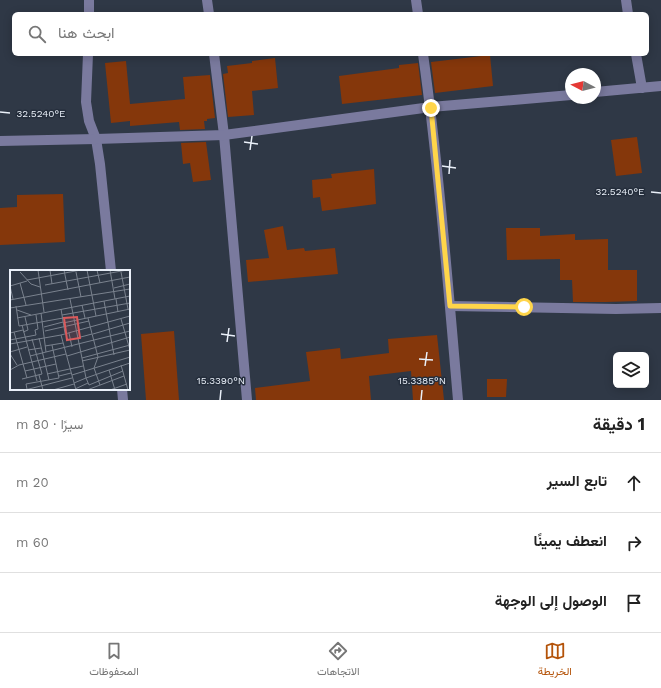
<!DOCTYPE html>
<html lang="ar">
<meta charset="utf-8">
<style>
body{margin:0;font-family:"Work Sans",Vazirmatn,sans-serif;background:#f2f2f2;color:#222;direction:rtl}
.controls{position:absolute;right:12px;bottom:12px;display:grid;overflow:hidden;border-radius:6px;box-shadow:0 2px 10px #0003}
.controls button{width:36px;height:36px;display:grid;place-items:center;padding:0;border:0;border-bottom:1px solid #e0e0e0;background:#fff;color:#222;font:20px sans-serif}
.compass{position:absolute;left:565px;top:68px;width:36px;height:36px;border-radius:50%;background:#fff;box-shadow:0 2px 10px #0003;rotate:277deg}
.stop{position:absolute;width:12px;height:12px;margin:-9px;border:3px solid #ffd54a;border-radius:50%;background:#fff}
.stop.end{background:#ffd54a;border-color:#fff;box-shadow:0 1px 4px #0008}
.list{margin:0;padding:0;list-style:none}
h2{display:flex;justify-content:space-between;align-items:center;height:52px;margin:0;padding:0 16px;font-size:17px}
h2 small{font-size:13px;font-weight:400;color:#767676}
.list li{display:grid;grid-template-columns:26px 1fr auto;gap:12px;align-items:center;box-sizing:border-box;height:60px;padding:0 16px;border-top:1px solid #e0e0e0}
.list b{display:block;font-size:15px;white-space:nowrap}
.list em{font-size:13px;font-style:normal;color:#767676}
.icon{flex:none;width:22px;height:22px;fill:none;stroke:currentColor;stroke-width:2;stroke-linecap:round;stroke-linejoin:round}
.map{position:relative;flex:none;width:661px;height:400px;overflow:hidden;direction:ltr}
.search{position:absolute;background:#fff;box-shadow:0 2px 10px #0003;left:12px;right:12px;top:12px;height:44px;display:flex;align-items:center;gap:10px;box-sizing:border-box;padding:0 14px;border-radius:6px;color:#767676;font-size:15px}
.sheet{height:232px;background:#fff}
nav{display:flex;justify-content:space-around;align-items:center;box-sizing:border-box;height:56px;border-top:1px solid #e0e0e0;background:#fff;font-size:11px;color:#767676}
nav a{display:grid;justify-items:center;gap:2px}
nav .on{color:#b45309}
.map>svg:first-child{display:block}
.building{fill:#85370b}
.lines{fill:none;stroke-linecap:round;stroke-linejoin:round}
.minor{stroke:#7a7a9e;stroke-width:10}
.route{stroke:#ffd54a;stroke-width:5}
.ticks{fill:none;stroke:#eaf0f9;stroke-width:1.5}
.inset-road{fill:none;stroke:#7a828e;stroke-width:1}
.view{fill:#db5a5c;fill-opacity:0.15;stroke:#db5a5c;stroke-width:2}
.inset-edge{fill:none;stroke:#eaf0f9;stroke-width:2}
.ticks-label{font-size:10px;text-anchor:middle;fill:#eaf0f9;stroke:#252e3c;stroke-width:3;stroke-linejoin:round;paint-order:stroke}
</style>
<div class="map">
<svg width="661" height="400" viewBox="0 0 661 400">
<rect width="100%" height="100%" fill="#2f3846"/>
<g class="building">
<polygon points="490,55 493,86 435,93 431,62"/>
<polygon points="275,58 278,88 252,91 254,115 228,117 223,74 228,73 227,66 252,63 252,61"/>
<polygon points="126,61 130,104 185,99 183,77 210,75 215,118 207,119 207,121 204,121 205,129 180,130 179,122 130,126 130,121 111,123 105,63"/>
<polygon points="418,63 422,95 342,104 339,76 399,68 399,65"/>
<polygon points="637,137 642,173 616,176 611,140"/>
<polygon points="206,142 211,180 193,182 190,163 183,164 181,143"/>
<polygon points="374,169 376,204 322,211 320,197 313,198 312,180 332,178 331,174"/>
<polygon points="63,194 65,242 0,245 0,208 17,207 17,195"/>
<polygon points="283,226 287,250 304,248 305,251 335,248 338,274 248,282 246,260 269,258 264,230"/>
<polygon points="506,228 540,228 540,236 575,234 575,240 608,239 608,270 637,270 637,301 606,302 573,302 572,280 560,280 560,259 507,260"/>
<polygon points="174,331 179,400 146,400 141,334"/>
<polygon points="437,335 444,400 413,400 411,371 369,376 371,400 256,400 255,388 310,381 306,352 340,348 341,359 389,353 388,339"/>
<polygon points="487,379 507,379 506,397 487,397"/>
</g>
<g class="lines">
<g class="minor">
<polyline points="89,0 89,14"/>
<polyline points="207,0 209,14"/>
<polyline points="416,0 418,14"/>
<polyline points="626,0 628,14"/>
<polyline points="88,54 86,102 89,121 96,139 100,164 111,271"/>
<polyline points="214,54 224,135 247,400"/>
<path d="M423,54C439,169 448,285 458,400"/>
<polyline points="636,54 642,88"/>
<polyline points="595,92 661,86"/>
<polyline points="0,141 96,139 224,135 431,107 571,95"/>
<polyline points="450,306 616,309 661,308"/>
<polyline points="122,389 123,400"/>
</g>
</g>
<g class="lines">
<polyline class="route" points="431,108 450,306 524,307"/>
</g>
<path class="ticks" d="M0,112L10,113M244,142L258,144M250,150L252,136M442,166L456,168M449,174L450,160M651,192L661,193M221,334L235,336M227,342L229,328M419,359L433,360M425,366L427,352M220,400L221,390M421,400L422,390"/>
<g transform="translate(10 270)">
<rect width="120" height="120" fill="#2f3846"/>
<path class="inset-road" d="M0,0H26M28,0L34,42M40,0L42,14M54,0L58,20M77,0L86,46M87,0L90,13M100,0L105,29M10,2L21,14L30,17M66,2L71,27M111,2L118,39M17,10L71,0M10,13L16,35M35,15L117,0M0,16L17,11M0,16L3,29M104,18L120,14M60,29L76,108L64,113M106,29L108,42M0,30L120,7M94,31L104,85M72,35L75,48M6,36L9,56L53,48M0,38L120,19M51,39L55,63M7,40L21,45M31,43L36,82M52,45L120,33M7,48L120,26M78,48L88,87L84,98L90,115M111,49L120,80M53,53L120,39M12,55L27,111M34,57L53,52M35,61L79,51M4,62L17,108M13,62L18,60L15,47M0,63L13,60M59,63L62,77M83,64L120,53M51,65L66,120M29,68L39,110M67,68L82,64M0,70L26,65L25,60L28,59L26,45M0,74L51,65L120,46M42,75L49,108M35,76L53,73M18,80L31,78M0,82L17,77M0,84L7,95M20,86L120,61M57,86L120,67M72,88L120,75M72,91L120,80M111,95L118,120M0,100L9,95L56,84M15,101L46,94M37,104L73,96M29,105L33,120M62,105L120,87M49,106L61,103M12,109L32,104L22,69M79,115L113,101M79,115L76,108L99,100M17,119L16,114L49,108M65,119L78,113M15,120L62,108M43,120L64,114M77,120L114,106M100,120L117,114M105,120L99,100L120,93"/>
<path class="view" d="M67,47L70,68L57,70L54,48Z"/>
<rect width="120" height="120" class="inset-edge"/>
</g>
<g class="ticks-label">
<text x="41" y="117">32.5240°E</text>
<text x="620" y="195">32.5240°E</text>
<text x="221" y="384">15.3390°N</text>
<text x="422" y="384">15.3385°N</text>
</g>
</svg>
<div class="controls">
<button><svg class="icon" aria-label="layers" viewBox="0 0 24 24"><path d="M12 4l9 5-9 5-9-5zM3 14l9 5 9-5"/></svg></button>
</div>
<svg class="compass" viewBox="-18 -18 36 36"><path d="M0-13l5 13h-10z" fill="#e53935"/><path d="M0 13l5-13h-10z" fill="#767676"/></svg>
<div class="stop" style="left:524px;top:307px"></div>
<div class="stop end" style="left:431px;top:108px"></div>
<div class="search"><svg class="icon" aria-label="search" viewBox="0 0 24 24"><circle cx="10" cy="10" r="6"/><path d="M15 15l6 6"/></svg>ابحث هنا</div>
</div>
<section class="sheet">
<h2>1 دقيقة<small>سيرًا · 80 m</small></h2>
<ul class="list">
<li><svg class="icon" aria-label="ahead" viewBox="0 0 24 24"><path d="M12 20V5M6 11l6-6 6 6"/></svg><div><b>تابع السير</b></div><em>20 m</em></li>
<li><svg class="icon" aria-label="right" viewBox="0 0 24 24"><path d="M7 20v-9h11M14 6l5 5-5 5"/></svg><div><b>انعطف يمينًا</b></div><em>60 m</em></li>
<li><svg class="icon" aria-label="arrive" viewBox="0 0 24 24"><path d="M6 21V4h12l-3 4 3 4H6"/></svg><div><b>الوصول إلى الوجهة</b></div></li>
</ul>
</section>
<nav>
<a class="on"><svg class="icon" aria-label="map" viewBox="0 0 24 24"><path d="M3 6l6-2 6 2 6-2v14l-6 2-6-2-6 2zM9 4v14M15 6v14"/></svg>الخريطة</a>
<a><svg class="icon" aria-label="directions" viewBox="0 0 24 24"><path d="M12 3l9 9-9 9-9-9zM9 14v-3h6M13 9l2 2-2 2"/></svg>الاتجاهات</a>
<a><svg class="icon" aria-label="saved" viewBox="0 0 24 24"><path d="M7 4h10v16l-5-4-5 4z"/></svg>المحفوظات</a>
</nav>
